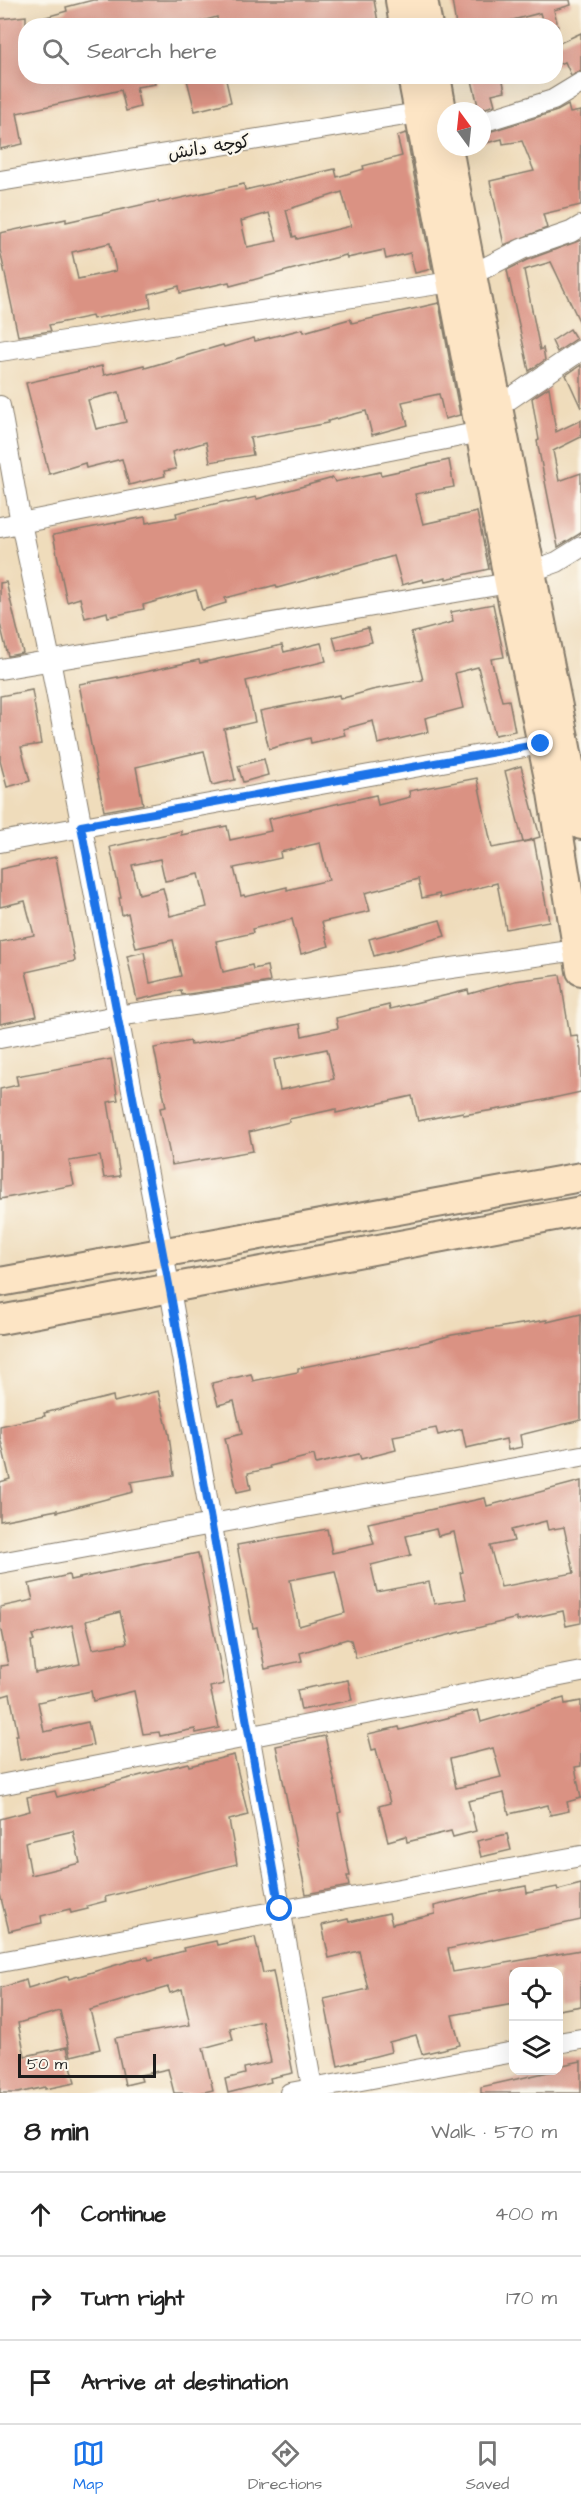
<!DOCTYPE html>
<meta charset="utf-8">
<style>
body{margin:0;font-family:"Architects Daughter","Playpen Sans Arabic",sans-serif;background:#f6f6f6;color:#222}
.controls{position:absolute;right:18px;bottom:18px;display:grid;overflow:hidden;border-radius:12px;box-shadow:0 6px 24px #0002}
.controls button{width:54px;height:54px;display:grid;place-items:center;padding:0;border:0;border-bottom:2px solid #e0e0e0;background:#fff;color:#222;font:30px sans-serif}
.compass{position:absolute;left:437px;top:102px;width:54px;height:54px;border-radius:50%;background:#fff;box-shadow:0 6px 24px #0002;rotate:345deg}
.scale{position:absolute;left:18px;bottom:15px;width:138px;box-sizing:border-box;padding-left:6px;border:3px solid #1c1c1c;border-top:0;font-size:16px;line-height:21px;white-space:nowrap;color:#1c1c1c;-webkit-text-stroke:4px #fbf7ec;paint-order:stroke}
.stop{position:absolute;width:18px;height:18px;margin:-14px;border:4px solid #1a73e8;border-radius:50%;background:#fff}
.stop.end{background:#1a73e8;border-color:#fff;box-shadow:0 2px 6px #0008}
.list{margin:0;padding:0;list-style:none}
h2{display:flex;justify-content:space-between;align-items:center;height:78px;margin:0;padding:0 24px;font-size:26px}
h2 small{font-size:20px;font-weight:400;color:#767676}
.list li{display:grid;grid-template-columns:39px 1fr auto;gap:18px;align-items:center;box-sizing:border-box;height:84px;padding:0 24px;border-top:2px solid #e0e0e0}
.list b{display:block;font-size:22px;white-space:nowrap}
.list em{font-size:20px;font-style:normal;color:#767676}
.icon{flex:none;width:33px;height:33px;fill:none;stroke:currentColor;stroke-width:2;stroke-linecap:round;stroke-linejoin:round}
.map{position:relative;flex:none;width:581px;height:2093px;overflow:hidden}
.search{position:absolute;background:#fff;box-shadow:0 6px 24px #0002;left:18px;right:18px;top:18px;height:66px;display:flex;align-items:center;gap:15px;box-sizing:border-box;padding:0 21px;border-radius:24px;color:#767676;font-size:22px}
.sheet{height:330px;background:#fff}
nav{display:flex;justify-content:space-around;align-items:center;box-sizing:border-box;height:84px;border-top:2px solid #e0e0e0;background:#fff;font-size:16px;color:#767676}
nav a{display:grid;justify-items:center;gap:3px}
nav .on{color:#1a73e8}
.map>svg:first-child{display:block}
.building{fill:#da9283;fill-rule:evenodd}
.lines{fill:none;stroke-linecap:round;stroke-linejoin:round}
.minor-casing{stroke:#867c6c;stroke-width:22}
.secondary-casing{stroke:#867c6c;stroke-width:32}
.minor{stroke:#fff;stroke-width:20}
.secondary{stroke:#fde5c5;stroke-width:28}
.route{stroke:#1a73e8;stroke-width:8}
.labels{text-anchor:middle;stroke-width:4.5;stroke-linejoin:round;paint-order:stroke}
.street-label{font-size:18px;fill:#1c1c1c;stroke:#fbf7ec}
</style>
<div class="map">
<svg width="581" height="2093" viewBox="0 0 581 2093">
<rect width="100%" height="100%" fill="#fbf7ec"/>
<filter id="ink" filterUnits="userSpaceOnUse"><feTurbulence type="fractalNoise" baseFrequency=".0167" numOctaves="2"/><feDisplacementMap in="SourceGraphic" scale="12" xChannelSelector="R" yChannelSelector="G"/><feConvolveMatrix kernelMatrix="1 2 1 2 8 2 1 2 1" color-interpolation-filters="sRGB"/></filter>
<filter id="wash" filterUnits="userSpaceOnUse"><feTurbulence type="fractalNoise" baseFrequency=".008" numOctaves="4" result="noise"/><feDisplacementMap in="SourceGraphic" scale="24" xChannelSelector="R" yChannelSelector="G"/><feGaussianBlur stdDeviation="1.35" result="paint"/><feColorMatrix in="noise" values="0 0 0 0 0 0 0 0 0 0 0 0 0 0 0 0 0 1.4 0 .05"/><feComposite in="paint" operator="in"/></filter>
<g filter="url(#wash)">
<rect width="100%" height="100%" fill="#efdcbb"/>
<g id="blocks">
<g class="building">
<polygon points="93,0 374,0 378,22 373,23 374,26 218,26 217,17 184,26 33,26 32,21 67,11 66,7"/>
<polygon points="452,0 570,0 571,5 554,10 558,26 544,26 540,13 490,26 456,26"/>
<polygon points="26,16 26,76 154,76 155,84 136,87 140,107 126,111 121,90 17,113 23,144 0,149 0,19"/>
<polygon points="581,33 581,71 571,75 565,62 555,65 555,45"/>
<polygon points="186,76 225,76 231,102 195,111"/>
<polygon points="471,76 502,76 505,91 492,94 495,105 479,110"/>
<polygon points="568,105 570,113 581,111 581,205 543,214 547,228 504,245 490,181 534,171 522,141 503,144 502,139 482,144 482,134 557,111"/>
<path d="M406,133L432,269L415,273L410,253L386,259L384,250L347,258L346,255L230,286L229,282L180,293L179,286L149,294L151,307L93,319L92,316L49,325L51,331L18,336L0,250V233L66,219V222L158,201L159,203L244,184L245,190L335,169L337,177L364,169L363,166L402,156L397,136ZM342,192L351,226L297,239L296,236L293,237L286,210ZM269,213L277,241L247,247L241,221ZM110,243L116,271L78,279L72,252Z"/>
<polygon points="581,240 581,325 551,262 524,270 540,350 543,348 545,360 529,371 507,270 527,260"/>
<path d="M439,303L460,415L445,419L439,394L402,402L408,425L372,435L366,411L328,421V423L250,438L253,455L210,462L206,442L172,452L176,469L164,471L165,476L129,485L122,459L86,468L85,463L49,474L26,383L102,366L104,375L144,365L145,368L223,345L224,347L254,338L255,341L303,329L304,332L350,319L352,323ZM119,392L126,422L96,429L88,400Z"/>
<polygon points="570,329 576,339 557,352 552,341"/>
<polygon points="581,365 581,408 566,375"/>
<polygon points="549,387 556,432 581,420 581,437 553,451 559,481 581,473 581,533 558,547 537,441 539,440 532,398"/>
<polygon points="449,460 454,487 415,494 423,524 477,512 489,569 446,579 446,577 424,582 423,579 402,585 394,556 277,588 276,585 225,598 226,603 202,610 196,590 143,605 144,609 108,617 107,612 85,618 80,598 67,602 53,535 145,517 146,523 177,517 176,513 227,501 228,503 256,497 257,499 333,478 335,482 380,472 381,475"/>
<polygon points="6,582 23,653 8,656 0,624 0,583"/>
<polygon points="493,604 504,657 491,659 502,701 509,700 515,731 495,735 478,667 455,673 463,708 425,718 428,732 378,744 373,721 343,729 345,735 311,743 310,738 269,749 260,711 339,695 340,699 372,690 423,680 411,633 453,622 451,612"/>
<polygon points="368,628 372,642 337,651 333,637"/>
<polygon points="321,643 326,661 246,681 255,722 224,729 235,780 212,785 204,751 136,767 143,804 104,811 79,684 118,677 118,678 199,660 200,663 282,645 284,652"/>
<polygon points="32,690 41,744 21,747 30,781 7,787 0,761 0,696"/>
<polygon points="264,759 268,775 243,782 238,766"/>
<polygon points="521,766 540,837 523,842 505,771"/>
<path d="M477,778L492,848L534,840L549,921L506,929L497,883L440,898L439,894L422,898L418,879L365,893L370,911L322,922L329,946L301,954L292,919L252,929L253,933L216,941L223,972L252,965L253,969L267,966L270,982L182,995L181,990L137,1000L127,956L144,952L150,983L181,976L173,940L136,948L128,913L122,915L119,898H121L110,847L181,831V835L227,826L230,840L271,831L268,819L376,795L378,805L410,797L409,791ZM320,843L329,880L287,890V887L245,897L244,895L241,896L234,868L281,858L280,852ZM160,859L165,881L199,874L207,907L170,916L163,888L139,894L132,865Z"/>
<polygon points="56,857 75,961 26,972 37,1016 0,1024 0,942 34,935 25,901 0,907 0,869"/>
<polygon points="440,920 445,936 374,956 369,939"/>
<path d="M560,975L570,1036L577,1035L581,1051V1092L512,1107L463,1115V1112L418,1121L412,1096L336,1113V1109L289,1119V1122L249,1132L253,1151L172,1165L160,1108L166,1107L154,1048L190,1041L191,1045L300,1024L302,1036L338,1028L336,1018L389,1005L390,1009L468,990L469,994L515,981ZM327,1049L334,1079L280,1090L274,1060Z"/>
<polygon points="111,1059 118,1100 108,1102 120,1176 104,1178 100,1156 69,1161 74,1185 0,1199 0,1089 18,1085 16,1076"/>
<polygon points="581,1314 581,1420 520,1435 522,1447 508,1450 506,1439 466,1448 462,1429 438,1435 436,1428 393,1436 396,1450 361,1459 359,1454 316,1464 314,1455 270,1466 271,1468 248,1473 251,1489 237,1492 225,1438 242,1434 234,1401 218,1405 212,1383 251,1374 253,1381 298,1372 298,1368 418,1344 452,1335 547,1320 547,1322"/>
<polygon points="158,1391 169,1435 174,1475 131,1482 133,1492 57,1512 57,1510 0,1521 0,1482 10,1479 0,1437 0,1426 45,1416 44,1413 113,1396 114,1402"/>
<path d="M581,1481V1623L566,1626L563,1611L517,1621V1618L356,1658L351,1640L347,1639L300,1653L302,1661L265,1669L257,1627L253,1628L237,1545L327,1529L332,1553L374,1544L368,1523L485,1498L487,1506ZM546,1521L548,1530L564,1527L574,1573L501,1587L490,1546L514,1541L511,1530ZM436,1529L438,1536L454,1532L463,1572L460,1573L466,1599L434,1604L429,1582L377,1592L371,1565L411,1555L406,1536ZM335,1571L345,1613L299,1626L290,1580Z"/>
<path d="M198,1553L224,1684L210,1687L219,1728L196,1733L195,1729L160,1736L159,1732L143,1734L134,1691L93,1701L91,1691L38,1702L44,1732L88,1722L93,1745L20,1760L16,1735H18L10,1694L0,1697V1666L8,1665L0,1626V1607L33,1600L29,1584L69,1575L70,1580ZM120,1612L127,1643L93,1649L86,1621ZM72,1625L80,1664L35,1673L31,1641H34L32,1635Z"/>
<polygon points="348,1680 352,1700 301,1710 297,1690"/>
<path d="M564,1698L565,1704L581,1701V1766L575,1767L581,1798L567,1802L569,1811L550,1815L548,1805L509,1814L504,1793L468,1801L476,1831L453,1837L451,1831L407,1842L406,1836L388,1841L379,1806L390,1803L376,1749L372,1750L368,1734L399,1727L400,1730L478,1710L481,1722ZM493,1748L501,1777L456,1788L450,1759Z"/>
<polygon points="325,1736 341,1812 338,1813 350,1876 347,1876 349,1886 306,1894 276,1746"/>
<path d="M234,1755L248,1815L229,1820L237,1864L105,1897L106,1901L87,1906L88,1909L71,1913L70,1909L41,1916L42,1923L9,1931L0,1894V1819L30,1811L27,1797L55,1791L57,1797L188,1763L189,1766ZM73,1831L80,1863L31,1875L25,1842Z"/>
<polygon points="507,1834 511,1850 481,1857 477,1841"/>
<polygon points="581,1884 581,1920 448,1949 453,1972 581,1950 581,2006 558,2010 558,1971 513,1971 513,2004 452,2015 460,2045 422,2054 416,2035 389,2042 391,2052 338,2066 324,1999 368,1989 359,1951 329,1958 322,1925 348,1919 349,1922 389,1913 392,1924 435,1914 434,1906 484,1894 526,1886 527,1893 557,1887 558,1890"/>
<polygon points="255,1937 263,1973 273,1971 293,2073 270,2078 271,2082 228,2093 225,2079 245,2074 244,2068 271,2062 262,2021 230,2028 233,2040 203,2048 213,2090 200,2093 174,2093 168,2069 140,2075 142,2081 125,2085 115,2038 190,2025 182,1989 170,1993 168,1987 90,2010 100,2049 71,2056 60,2011 18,2023 25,2056 67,2047 75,2083 45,2089 45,2087 18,2093 0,2093 0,1988 26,1980 28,1988 68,1976 69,1979 136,1959 148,1957 149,1960 184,1951 183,1948 216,1941 217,1945"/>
<polygon points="581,2061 581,2093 481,2093 481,2087 558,2070 558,2066"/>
</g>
</g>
</g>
<g filter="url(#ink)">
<use href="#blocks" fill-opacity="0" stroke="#867c6c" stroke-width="1.5"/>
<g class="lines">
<defs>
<g id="minor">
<polyline points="482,122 553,100 581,83"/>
<polyline points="0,181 418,113"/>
<polyline points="471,275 522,249 571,232 581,226"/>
<polyline points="0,351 451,282"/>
<polyline points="0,406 21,523 50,660 170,1290 313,2093"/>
<polyline points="498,407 581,350"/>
<polyline points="0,527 481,432"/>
<polyline points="532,571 557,562 581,547"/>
<polyline points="0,669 509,583"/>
<polyline points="0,842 541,744"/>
<polyline points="0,1038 117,1016 577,950"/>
<polyline points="0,1563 581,1456"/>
<polyline points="0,1785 581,1672"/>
<polyline points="0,1962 581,1856"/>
<polyline points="558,2043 581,2039"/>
<polyline points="290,2093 514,2052"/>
</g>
<g id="secondary">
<polyline points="400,0 404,26"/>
<polyline points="423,0 428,26"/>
<polyline points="412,76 509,583 552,793 581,971"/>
<polyline points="436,76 446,133"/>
<path d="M448,147C489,374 538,599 581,825"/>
<polyline points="0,1282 581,1177"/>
<polyline points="0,1320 581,1211"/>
</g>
</defs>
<use href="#minor" class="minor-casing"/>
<use href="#secondary" class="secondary-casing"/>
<use href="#minor" class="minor"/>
<use href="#secondary" class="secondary"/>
</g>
</g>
<g class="lines" filter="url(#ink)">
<polyline class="route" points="280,1909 170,1290 81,826 541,744"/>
</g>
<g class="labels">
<g class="street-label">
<text transform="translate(209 147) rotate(-9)" y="6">کوچه دانش</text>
</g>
</g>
</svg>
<div class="controls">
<button><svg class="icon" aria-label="locate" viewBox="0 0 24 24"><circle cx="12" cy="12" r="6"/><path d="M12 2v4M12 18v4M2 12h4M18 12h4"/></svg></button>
<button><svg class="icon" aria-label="layers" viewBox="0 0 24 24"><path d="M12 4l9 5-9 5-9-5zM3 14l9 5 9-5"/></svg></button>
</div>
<svg class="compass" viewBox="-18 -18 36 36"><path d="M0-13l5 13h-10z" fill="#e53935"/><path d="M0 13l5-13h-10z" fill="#767676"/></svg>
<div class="scale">50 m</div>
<div class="stop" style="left:280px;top:1909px"></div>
<div class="stop end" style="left:541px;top:744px"></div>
<div class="search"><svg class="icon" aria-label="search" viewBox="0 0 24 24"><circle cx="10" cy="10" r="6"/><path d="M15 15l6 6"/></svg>Search here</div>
</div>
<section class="sheet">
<h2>8 min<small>Walk · 570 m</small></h2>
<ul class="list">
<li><svg class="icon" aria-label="ahead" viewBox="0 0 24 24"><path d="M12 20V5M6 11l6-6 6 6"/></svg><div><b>Continue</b></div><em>400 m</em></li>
<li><svg class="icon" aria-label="right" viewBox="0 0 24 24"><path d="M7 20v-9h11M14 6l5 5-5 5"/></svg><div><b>Turn right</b></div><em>170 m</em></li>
<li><svg class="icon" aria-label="arrive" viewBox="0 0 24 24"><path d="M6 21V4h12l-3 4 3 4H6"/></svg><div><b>Arrive at destination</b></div></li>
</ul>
</section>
<nav>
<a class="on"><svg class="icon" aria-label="map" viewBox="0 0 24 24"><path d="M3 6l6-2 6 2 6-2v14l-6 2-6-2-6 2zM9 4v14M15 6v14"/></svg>Map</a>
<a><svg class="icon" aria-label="directions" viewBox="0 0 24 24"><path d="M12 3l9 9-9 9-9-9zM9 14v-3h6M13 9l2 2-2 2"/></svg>Directions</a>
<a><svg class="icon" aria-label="saved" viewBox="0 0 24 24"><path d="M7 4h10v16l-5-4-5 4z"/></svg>Saved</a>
</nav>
